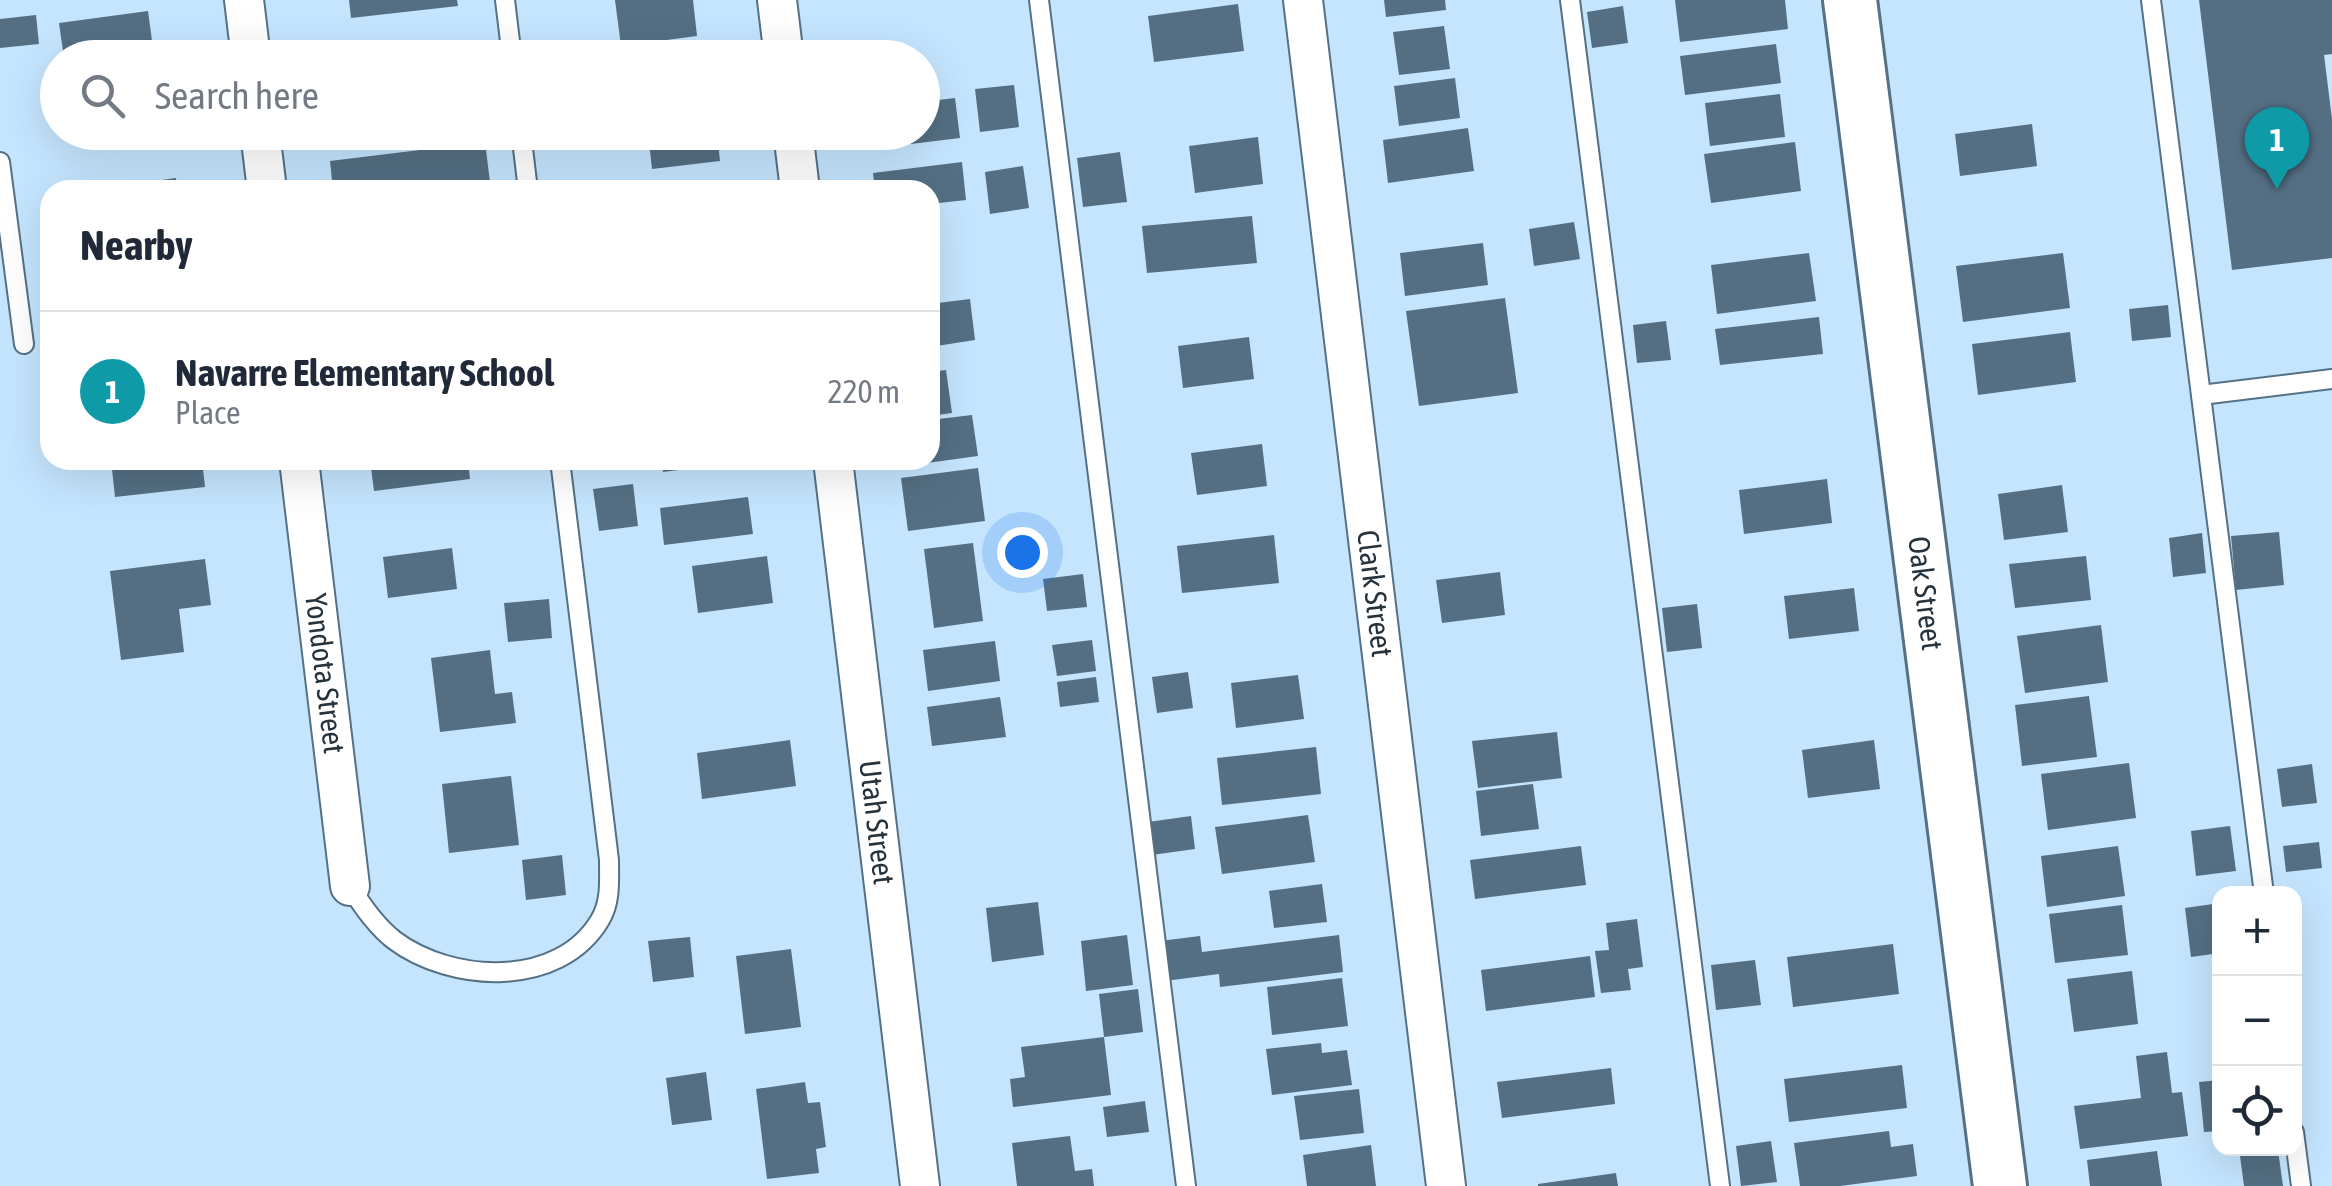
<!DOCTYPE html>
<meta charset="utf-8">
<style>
body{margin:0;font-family:"Asap Condensed",sans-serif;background:#f6f6f7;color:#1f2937}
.controls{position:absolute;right:30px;bottom:30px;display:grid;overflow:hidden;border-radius:20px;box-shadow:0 10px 40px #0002}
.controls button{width:90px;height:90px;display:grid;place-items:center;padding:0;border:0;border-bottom:2px solid #e0e1e3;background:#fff;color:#1f2937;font:50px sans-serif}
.you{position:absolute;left:1022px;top:552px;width:35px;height:35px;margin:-25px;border:8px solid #fff;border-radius:50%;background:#1a73e8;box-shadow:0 0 0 15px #1a73e833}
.badge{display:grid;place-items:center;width:65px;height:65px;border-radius:50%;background:#7c3aed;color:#fff;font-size:32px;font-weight:700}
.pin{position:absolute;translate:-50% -82px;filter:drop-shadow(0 2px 5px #0008)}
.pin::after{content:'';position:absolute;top:52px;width:35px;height:30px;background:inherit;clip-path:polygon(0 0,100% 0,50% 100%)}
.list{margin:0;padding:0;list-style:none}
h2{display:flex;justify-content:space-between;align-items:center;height:130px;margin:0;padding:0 40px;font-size:42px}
h2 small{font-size:32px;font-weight:400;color:#747a83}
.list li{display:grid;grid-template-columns:65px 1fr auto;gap:30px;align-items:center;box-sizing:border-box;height:160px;padding:0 40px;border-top:2px solid #e0e1e3}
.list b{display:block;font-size:38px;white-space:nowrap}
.list p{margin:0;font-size:32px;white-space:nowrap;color:#747a83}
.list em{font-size:32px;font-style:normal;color:#747a83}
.icon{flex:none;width:55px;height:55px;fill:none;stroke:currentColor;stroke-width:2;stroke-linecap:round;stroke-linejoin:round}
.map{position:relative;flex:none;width:2332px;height:1186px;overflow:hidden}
.search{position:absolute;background:#fff;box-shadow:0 10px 40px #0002;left:40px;top:40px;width:900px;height:110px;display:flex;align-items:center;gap:25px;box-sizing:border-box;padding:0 35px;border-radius:55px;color:#747a83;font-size:38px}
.panel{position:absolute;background:#fff;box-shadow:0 10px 40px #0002;left:40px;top:180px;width:900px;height:290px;border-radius:30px}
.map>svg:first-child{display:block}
.building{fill:#546f84}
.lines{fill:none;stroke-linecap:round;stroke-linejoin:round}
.service-casing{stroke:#547186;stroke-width:22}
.minor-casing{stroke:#547186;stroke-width:42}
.secondary-casing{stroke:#547186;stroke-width:58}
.service{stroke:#fff;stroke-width:18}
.minor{stroke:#fff;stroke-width:38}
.secondary{stroke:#fff;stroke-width:52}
.labels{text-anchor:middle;stroke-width:10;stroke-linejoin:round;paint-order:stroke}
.street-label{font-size:30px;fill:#26323c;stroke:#c5e5fe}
</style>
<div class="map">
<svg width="2332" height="1186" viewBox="0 0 2332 1186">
<rect width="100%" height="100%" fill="#c5e5fe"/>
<g class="building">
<polygon points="349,0 457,0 458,6 351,18"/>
<polygon points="615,0 693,0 697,36 621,46"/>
<polygon points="1384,0 1445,0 1446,10 1386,17"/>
<polygon points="1675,0 1785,0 1788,29 1680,42"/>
<polygon points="2199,0 2332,0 2332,54 2324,55 2332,119 2332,258 2232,270"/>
<polygon points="1238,4 1244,51 1154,62 1148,16"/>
<polygon points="1623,6 1628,43 1592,48 1587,12"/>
<polygon points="148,11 153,48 64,58 59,23"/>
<polygon points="36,15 39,44 0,48 0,19"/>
<polygon points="1444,26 1450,69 1399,75 1393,32"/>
<polygon points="1776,44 1781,83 1685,95 1680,56"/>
<polygon points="1455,78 1460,118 1399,126 1394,86"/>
<polygon points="1014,85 1019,127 980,132 975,89"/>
<polygon points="1780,94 1785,137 1710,146 1705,103"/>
<polygon points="955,98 960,138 870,149 869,132 922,132 922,102"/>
<polygon points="2032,124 2037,166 1960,176 1955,134"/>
<polygon points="1468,128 1474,171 1388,183 1383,140"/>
<polygon points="361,132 407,132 407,135 362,140"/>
<polygon points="648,132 717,132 720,161 652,169"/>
<polygon points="1258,137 1263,184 1195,193 1189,146"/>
<polygon points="485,142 491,190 333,190 330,161"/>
<polygon points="1795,142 1801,191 1711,203 1704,154"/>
<polygon points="1120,152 1127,202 1083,207 1077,158"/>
<polygon points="962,162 966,200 930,204 930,190 875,190 873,173"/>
<polygon points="1023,166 1029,208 990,214 985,172"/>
<polygon points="176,178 177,190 103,190 103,188"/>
<polygon points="1252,216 1257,263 1147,273 1142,226"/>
<polygon points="1574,222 1580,259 1534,266 1529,229"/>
<polygon points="1483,243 1488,285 1405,296 1400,253"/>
<polygon points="1809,253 1816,301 1717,314 1711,265"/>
<polygon points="2063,253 2070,308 1963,322 1956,266"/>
<polygon points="1505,298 1518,393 1419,406 1406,311"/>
<polygon points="970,299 975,340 930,347 930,304"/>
<polygon points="2168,305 2171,337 2132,341 2129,309"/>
<polygon points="1819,317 1823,354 1720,365 1715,329"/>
<polygon points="1666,321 1671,360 1637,363 1633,325"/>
<polygon points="2070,332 2076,382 1978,395 1972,344"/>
<polygon points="1249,337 1254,379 1183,388 1178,346"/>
<polygon points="50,347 50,389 46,389 41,348"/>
<polygon points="946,370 952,413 930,416 930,372"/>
<polygon points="972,415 978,456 905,466 904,460 930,460 930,420"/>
<polygon points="1262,444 1267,486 1197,495 1191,453"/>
<polygon points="111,460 202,460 205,487 115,497"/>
<polygon points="370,460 468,460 470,479 374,491"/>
<polygon points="662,460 739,460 739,462 663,472"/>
<polygon points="978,468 985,521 908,531 901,478"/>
<polygon points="1827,479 1832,523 1744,534 1739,490"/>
<polygon points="633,484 638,526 599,531 593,489"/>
<polygon points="2062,485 2068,532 2004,540 1998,494"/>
<polygon points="748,497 753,534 664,545 660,508"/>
<polygon points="2279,532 2284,585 2236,590 2231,536"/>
<polygon points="2202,533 2206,573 2173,577 2169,538"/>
<polygon points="1274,535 1279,583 1182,593 1177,546"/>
<polygon points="973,543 983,621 934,628 924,549"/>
<polygon points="452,548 457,589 388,598 383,557"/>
<polygon points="767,556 773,603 698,613 692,566"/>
<polygon points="2086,556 2091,600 2015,608 2009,564"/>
<polygon points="205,559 211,605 179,609 184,652 121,660 110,571"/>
<polygon points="1500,572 1505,615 1442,623 1436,580"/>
<polygon points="1083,574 1087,607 1047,611 1043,579"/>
<polygon points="1854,588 1859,631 1789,639 1784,596"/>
<polygon points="549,599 552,638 508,642 504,603"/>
<polygon points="1697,604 1702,648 1667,652 1662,608"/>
<polygon points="2101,625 2108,682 2025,693 2017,636"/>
<polygon points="1092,640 1096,671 1057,676 1052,645"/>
<polygon points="995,641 1000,681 928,691 923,650"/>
<polygon points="490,650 495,694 512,692 516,723 440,732 431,658"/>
<polygon points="1188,672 1193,708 1157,713 1152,677"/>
<polygon points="1298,675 1304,719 1236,728 1231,683"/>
<polygon points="1096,677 1099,702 1060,707 1057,682"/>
<polygon points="2089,696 2097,757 2022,766 2015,705"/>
<polygon points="1000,697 1006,737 932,746 927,707"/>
<polygon points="1557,732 1562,778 1478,788 1472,741"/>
<polygon points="790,740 796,786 702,799 697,753"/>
<polygon points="1874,740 1880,789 1808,798 1802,750"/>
<polygon points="1316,747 1321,794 1222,805 1217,758"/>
<polygon points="2129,763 2136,818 2048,830 2041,774"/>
<polygon points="2312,764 2317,803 2282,807 2277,769"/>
<polygon points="511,776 519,845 449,853 442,784"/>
<polygon points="1533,784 1539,829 1481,836 1476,791"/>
<polygon points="1308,815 1315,862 1222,874 1215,827"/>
<polygon points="1191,816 1195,849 1152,855 1148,822"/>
<polygon points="2230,826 2236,871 2196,876 2191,831"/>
<polygon points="2319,842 2322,868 2286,872 2283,846"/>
<polygon points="1581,846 1586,885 1475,899 1470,860"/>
<polygon points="2118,846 2125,896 2047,907 2041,856"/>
<polygon points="562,855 566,895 526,900 522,860"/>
<polygon points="1322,884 1327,922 1274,928 1269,891"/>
<polygon points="1038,902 1044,955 992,962 986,908"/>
<polygon points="2220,903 2220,953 2191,957 2185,908"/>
<polygon points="2122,905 2128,955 2055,963 2049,914"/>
<polygon points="1637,919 1643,967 1628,969 1631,990 1601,993 1595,951 1609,950 1606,923"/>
<polygon points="1127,935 1133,985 1086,991 1081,941"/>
<polygon points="1339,935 1343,972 1220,987 1219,974 1165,981 1160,941 1200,936 1202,952"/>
<polygon points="690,937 694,977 653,982 648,941"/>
<polygon points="1893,944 1899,994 1793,1007 1787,957"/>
<polygon points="791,949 801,1027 745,1034 736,956"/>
<polygon points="1590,956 1595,997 1486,1011 1481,970"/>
<polygon points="1755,960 1761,1005 1716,1010 1711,965"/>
<polygon points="2132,971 2138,1024 2074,1032 2067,979"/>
<polygon points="1342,978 1348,1026 1272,1035 1267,987"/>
<polygon points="1138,989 1143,1032 1104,1037 1099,994"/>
<polygon points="1104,1037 1111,1095 1013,1107 1010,1079 1025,1077 1021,1047"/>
<polygon points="1321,1043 1322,1053 1347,1050 1352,1085 1272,1095 1266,1049"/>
<polygon points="2167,1052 2172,1093 2182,1092 2188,1136 2080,1149 2074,1106 2141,1098 2136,1056"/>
<polygon points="1902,1065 1907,1108 1789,1122 1784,1079"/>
<polygon points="1611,1068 1615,1104 1502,1118 1497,1082"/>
<polygon points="706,1072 712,1120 672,1125 666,1078"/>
<polygon points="2220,1080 2220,1131 2204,1132 2199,1082"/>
<polygon points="805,1082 808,1103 820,1102 826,1147 816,1149 819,1173 767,1179 756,1089"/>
<polygon points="1359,1089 1364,1133 1300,1140 1294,1096"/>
<polygon points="1145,1101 1149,1132 1107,1137 1103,1107"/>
<polygon points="1889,1131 1891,1147 1913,1144 1917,1176 1840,1186 1800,1186 1794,1143"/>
<polygon points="1070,1136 1075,1171 1092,1169 1094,1186 1017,1186 1012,1143"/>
<polygon points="1771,1141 1777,1182 1741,1186 1736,1146"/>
<polygon points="1371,1145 1376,1186 1307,1186 1303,1155"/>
<polygon points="2278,1150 2283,1186 2244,1186 2240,1156"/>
<polygon points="2157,1151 2162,1186 2090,1186 2087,1160"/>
<polygon points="1616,1173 1618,1186 1538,1186 1538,1184"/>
</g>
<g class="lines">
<defs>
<g id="service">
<polyline points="505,0 512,58"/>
<polyline points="1039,0 1186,1186"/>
<polyline points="1570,0 1720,1186"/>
<polyline points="2151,0 2264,894"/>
<polyline points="521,132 528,190"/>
<polyline points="0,162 24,344"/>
<polyline points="2201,395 2332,379"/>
<path d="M350,886C362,906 375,925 394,940C451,983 559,989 600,920C611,902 609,881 609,860L560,460"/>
<polyline points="2294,1132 2301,1186"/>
</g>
<g id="minor">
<polyline points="244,0 251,58"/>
<polyline points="777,0 784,58"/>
<path id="s1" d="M1303,0L1446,1186"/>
<polyline points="260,132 267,190"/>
<polyline points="793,132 800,190"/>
<path id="s2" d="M299,460L350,886"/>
<path id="s3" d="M833,460L920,1186"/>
</g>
<g id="secondary">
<path id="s4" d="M1850,0L2000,1186"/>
</g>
</defs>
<use href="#service" class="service-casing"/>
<use href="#minor" class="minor-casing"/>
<use href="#secondary" class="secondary-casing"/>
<use href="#service" class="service"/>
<use href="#minor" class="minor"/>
<use href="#secondary" class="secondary"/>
</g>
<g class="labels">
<g class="street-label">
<text dy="10" stroke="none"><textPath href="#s1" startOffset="598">Clark Street</textPath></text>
<text dy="10" stroke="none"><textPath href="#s4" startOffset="598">Oak Street</textPath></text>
<text dy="10" stroke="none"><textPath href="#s2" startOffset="215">Yondota Street</textPath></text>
<text dy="10" stroke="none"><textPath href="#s3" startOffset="365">Utah Street</textPath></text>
</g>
</g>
</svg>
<div class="controls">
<button>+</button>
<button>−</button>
<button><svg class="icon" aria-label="locate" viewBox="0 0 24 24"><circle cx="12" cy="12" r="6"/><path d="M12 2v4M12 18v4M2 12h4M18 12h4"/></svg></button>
</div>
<div class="you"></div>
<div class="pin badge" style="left:2277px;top:189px;background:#0f9aa8">1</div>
<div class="search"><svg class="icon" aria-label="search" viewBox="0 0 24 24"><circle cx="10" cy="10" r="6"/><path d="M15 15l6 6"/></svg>Search here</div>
<section class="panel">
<h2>Nearby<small></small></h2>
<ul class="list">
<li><span class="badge" style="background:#0f9aa8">1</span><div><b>Navarre Elementary School</b><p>Place</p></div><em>220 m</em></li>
</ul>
</section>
</div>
